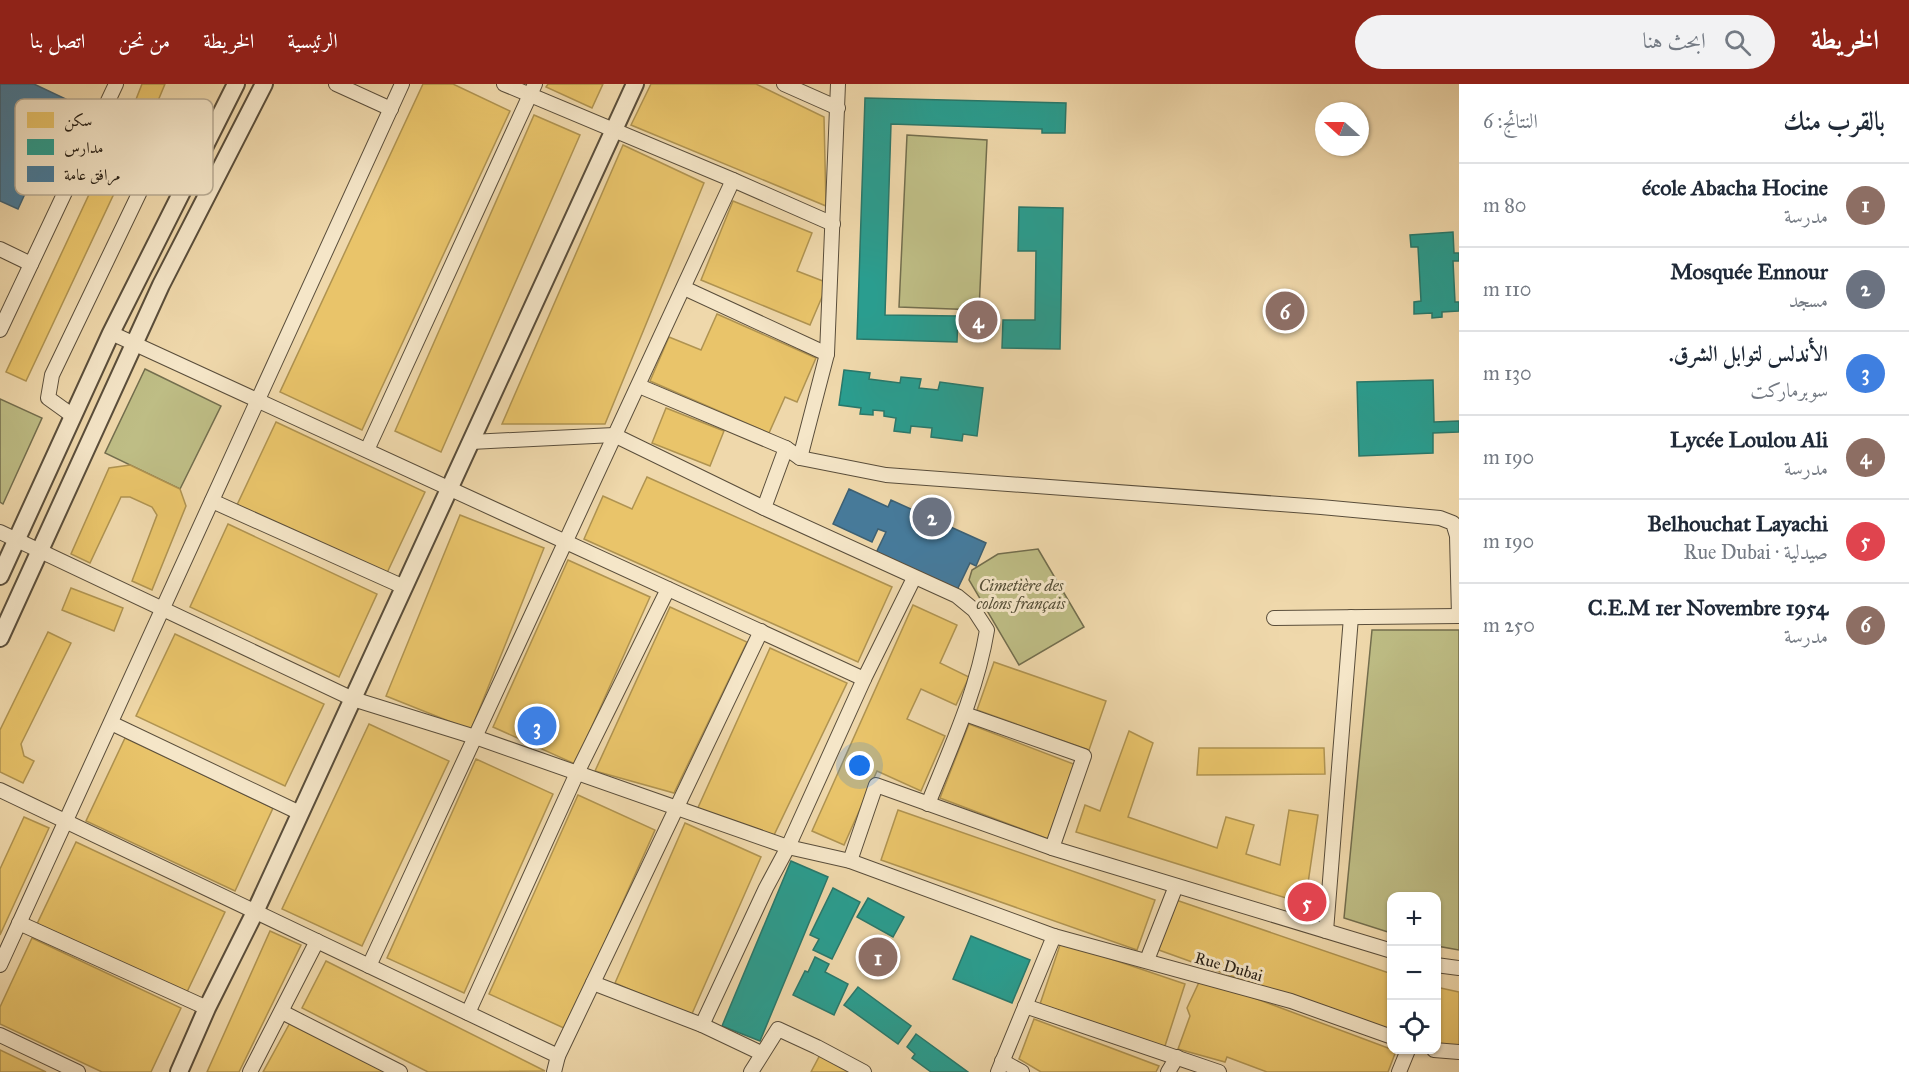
<!DOCTYPE html>
<html lang="ar">
<meta charset="utf-8">
<style>
body{margin:0;font-family:"IM FELL Great Primer",Amiri,serif;background:#f2f2f3;color:#1f2937;direction:rtl}
.controls{position:absolute;right:18px;bottom:18px;display:grid;overflow:hidden;border-radius:12px;box-shadow:0 2px 4px #0004}
.controls button{width:54px;height:54px;display:grid;place-items:center;padding:0;border:0;border-bottom:2px solid #e0e1e3;background:#fff;color:#1f2937;font:30px sans-serif}
.compass{position:absolute;left:1315px;top:18px;width:54px;height:54px;border-radius:50%;background:#fff;box-shadow:0 2px 4px #0004;rotate:291deg}
.you{position:absolute;left:860px;top:682px;width:21px;height:21px;margin:-15px;border:4px solid #fff;border-radius:50%;background:#1a73e8;box-shadow:0 0 0 9px #1a73e833}
.badge{display:grid;place-items:center;width:39px;height:39px;border-radius:50%;background:#8f2418;color:#fff;font-size:20px;font-weight:700}
.pin{position:absolute;translate:-50% -50%;border:3px solid #fff;box-shadow:0 2px 6px #0006}
.list{margin:0;padding:0;list-style:none}
h2{display:flex;justify-content:space-between;align-items:center;height:78px;margin:0;padding:0 24px;font-size:26px}
h2 small{font-size:20px;font-weight:400;color:#747a83}
.list li{display:grid;grid-template-columns:39px 1fr auto;gap:18px;align-items:center;box-sizing:border-box;height:84px;padding:0 24px;border-top:2px solid #e0e1e3}
.list b{display:block;font-size:22px;white-space:nowrap}
.list p{margin:0;font-size:20px;white-space:nowrap;color:#747a83}
.list em{font-size:20px;font-style:normal;color:#747a83}
.icon{flex:none;width:33px;height:33px;fill:none;stroke:currentColor;stroke-width:2;stroke-linecap:round;stroke-linejoin:round}
.map{position:relative;flex:none;width:1459px;height:988px;overflow:hidden;direction:ltr}
header{display:flex;align-items:center;gap:36px;box-sizing:border-box;height:84px;padding:0 30px;background:#8f2418;color:#fff}
header strong{font-size:28px}
nav{display:flex;gap:33px;margin-inline-start:auto;font-size:21px}
.search{width:420px;height:54px;background:#f2f2f3;display:flex;align-items:center;gap:15px;box-sizing:border-box;padding:0 21px;border-radius:33px;color:#747a83;font-size:22px}
main{display:flex}
aside{flex:1;background:#fff}
.map>svg:first-child{display:block}
.green{fill:#bebd85;stroke:#736e4e;stroke-width:1.5}
.homes{fill:#e9c46a;stroke:#af9351;stroke-width:1.5}
.schools{fill:#2a9d8f;stroke:#29786b;stroke-width:1.5}
.public{fill:#457b9d;stroke:#3c6074;stroke-width:1.5}
.lines{fill:none;stroke-linecap:round;stroke-linejoin:round}
.minor-casing{stroke:#5a4e3b;stroke-width:16}
.tertiary-casing{stroke:#5a4e3b;stroke-width:20}
.minor{stroke:#f5e6c8;stroke-width:14}
.tertiary{stroke:#f5e6c8;stroke-width:16}
.labels{text-anchor:middle;stroke-width:6;stroke-linejoin:round;paint-order:stroke}
.park-label{font-size:16px;font-style:italic;fill:#554f37;stroke:#f5e6c8}
.street-label{font-size:16px;fill:#282016;stroke:#f5e6c8}
.key{fill:#f5e6c8;stroke:#b8ab93;stroke-width:1.5}
.key-label{font-size:16px;fill:#282016}
</style>
<header>
<strong>الخريطة</strong>
<div class="search"><svg class="icon" aria-label="search" viewBox="0 0 24 24"><circle cx="10" cy="10" r="6"/><path d="M15 15l6 6"/></svg>ابحث هنا</div>
<nav><a>الرئيسية</a><a>الخريطة</a><a>من نحن</a><a>اتصل بنا</a></nav>
</header>
<main>
<aside>
<h2>بالقرب منك<small>النتائج: 6</small></h2>
<ul class="list">
<li><span class="badge" style="background:#8d6e63">1</span><div><b>école Abacha Hocine</b><p>مدرسة</p></div><em>80 m</em></li>
<li><span class="badge" style="background:#6b7280">2</span><div><b>Mosquée Ennour</b><p>مسجد</p></div><em>110 m</em></li>
<li><span class="badge" style="background:#3f7fe0">3</span><div><b>الأندلس لتوابل الشرق.</b><p>سوبرماركت</p></div><em>130 m</em></li>
<li><span class="badge" style="background:#8d6e63">4</span><div><b>Lycée Loulou Ali</b><p>مدرسة</p></div><em>190 m</em></li>
<li><span class="badge" style="background:#e0444e">5</span><div><b>Belhouchat Layachi</b><p>صيدلية · Rue Dubai</p></div><em>190 m</em></li>
<li><span class="badge" style="background:#8d6e63">6</span><div><b>C.E.M 1er Novembre 1954</b><p>مدرسة</p></div><em>250 m</em></li>
</ul>
</aside>
<div class="map">
<svg width="1459" height="988" viewBox="0 0 1459 988">
<rect width="100%" height="100%" fill="#efd8ab"/>
<filter id="stains"><feTurbulence type="fractalNoise" baseFrequency=".00333" numOctaves="4"/><feColorMatrix values="0 0 0 0 .2 0 0 0 0 .09 0 0 0 0 .02 0 0 0 .5 -.17"/></filter>
<radialGradient id="worn" r=".72"><stop offset=".6" stop-color="#630" stop-opacity="0"/><stop offset="1" stop-color="#630" stop-opacity=".3"/></radialGradient>
<g class="green">
<polygon points="907,51 987,56 979,226 899,223"/>
<polygon points="145,285 221,322 180,405 105,369"/>
<polygon points="0,315 42,334 3,420 0,418"/>
<polygon points="1038,465 1084,543 1019,581 969,496 972,486 998,470"/>
<polygon points="1372,546 1459,546 1459,866 1437,862 1436,812 1392,812 1391,849 1344,834"/>
</g>
<g class="homes">
<polygon points="142,0 165,0 155,24 174,31 166,49 144,41 140,52 124,46"/>
<polygon points="423,0 453,0 510,27 362,346 280,308"/>
<polygon points="548,0 603,0 592,24 546,3"/>
<polygon points="651,0 756,0 824,33 826,122 631,41"/>
<polygon points="534,31 580,51 441,368 395,347"/>
<polygon points="114,57 134,67 26,297 6,288"/>
<polygon points="623,61 704,99 605,340 502,340"/>
<polygon points="733,117 812,149 797,187 828,199 810,241 701,196"/>
<polygon points="717,230 816,274 797,318 785,313 769,349 650,297 669,253 701,266"/>
<polygon points="666,324 724,347 710,382 652,359"/>
<polygon points="276,338 425,408 386,491 237,421"/>
<polygon points="130,381 180,405 186,422 152,506 132,497 157,431 152,423 130,413 121,413 90,479 71,470 109,384"/>
<polygon points="647,393 892,503 858,578 584,455 603,412 632,425"/>
<polygon points="460,431 544,464 471,646 386,612"/>
<polygon points="228,440 377,510 339,593 190,523"/>
<polygon points="568,476 650,513 575,680 493,643"/>
<polygon points="71,504 123,524 114,547 62,526"/>
<polygon points="913,521 957,541 940,579 969,593 956,621 921,605 907,635 945,652 921,707 877,687 844,761 812,747"/>
<polygon points="670,523 747,558 674,709 595,687"/>
<polygon points="48,548 71,559 21,660 24,672 34,677 23,699 0,688 0,646"/>
<polygon points="175,550 324,620 285,702 136,632"/>
<polygon points="770,564 847,599 774,751 696,728"/>
<polygon points="994,578 1106,617 1089,666 977,626"/>
<polygon points="369,640 449,677 362,862 282,825"/>
<polygon points="969,640 1076,681 1048,755 940,714"/>
<polygon points="1129,647 1153,659 1128,733 1217,764 1226,733 1254,741 1246,770 1280,781 1289,726 1318,731 1308,799 1286,814 1076,748 1085,721 1100,727"/>
<polygon points="125,654 273,724 235,807 86,737"/>
<polygon points="1199,664 1324,664 1325,690 1197,691"/>
<polygon points="476,675 553,710 464,909 387,874"/>
<polygon points="578,711 655,746 566,945 489,910"/>
<polygon points="898,726 1155,816 1137,866 881,776"/>
<polygon points="24,733 49,744 0,851 0,785"/>
<polygon points="685,739 761,773 691,932 615,899"/>
<polygon points="76,758 225,828 186,910 37,840"/>
<polygon points="1176,816 1392,890 1392,946 1245,897 1156,865"/>
<polygon points="270,847 301,861 239,988 207,988"/>
<polygon points="32,854 181,924 151,988 102,988 0,940 0,923"/>
<polygon points="1061,858 1185,900 1164,965 1039,923"/>
<polygon points="326,877 545,987 428,988 302,924"/>
<polygon points="1201,894 1396,967 1388,988 1267,988 1227,973 1225,978 1178,965 1190,932 1187,924"/>
<polygon points="1436,903 1459,908 1459,963 1436,960"/>
<polygon points="1034,935 1159,982 1156,988 1041,988 1019,975"/>
<polygon points="291,937 386,988 263,988"/>
<polygon points="0,966 46,988 0,988"/>
<polygon points="821,969 855,988 811,988"/>
</g>
<g class="schools">
<polygon points="865,14 1066,19 1065,49 1042,49 1042,45 891,40 885,231 958,232 957,258 857,255"/>
<polygon points="1019,123 1063,124 1060,265 1002,264 1003,236 1035,236 1036,167 1018,167"/>
<polygon points="1453,148 1454,169 1459,169 1459,177 1453,177 1455,218 1459,218 1459,227 1442,228 1442,233 1432,234 1432,229 1414,230 1414,218 1421,217 1418,163 1411,163 1410,151"/>
<polygon points="844,286 870,289 869,295 900,299 901,293 921,295 919,304 938,306 940,298 983,304 977,352 963,350 962,357 931,353 932,344 911,342 910,349 894,347 896,334 884,332 884,327 873,326 873,331 860,330 861,324 839,321"/>
<polygon points="1433,296 1434,338 1459,337 1459,348 1433,349 1433,369 1359,372 1357,298"/>
<polygon points="791,777 828,793 760,957 722,942"/>
<polygon points="833,804 860,818 832,875 813,866 819,855 810,851"/>
<polygon points="868,814 904,833 893,853 857,833"/>
<polygon points="971,852 1030,876 1012,919 953,895"/>
<polygon points="815,873 829,880 825,888 848,900 834,931 793,911 805,887 808,888"/>
<polygon points="858,903 911,942 898,960 844,921"/>
<polygon points="916,950 968,988 931,988 912,974 915,970 907,963"/>
</g>
<g class="public">
<polygon points="0,0 34,0 68,16 18,125 0,117"/>
<polygon points="849,405 888,423 891,416 986,459 976,482 970,479 957,506 876,469 886,448 878,445 872,458 833,440"/>
</g>
<g class="lines">
<defs>
<g id="minor">
<polyline points="336,0 391,25"/>
<polyline points="504,0 733,96 833,140"/>
<polyline points="784,0 838,24"/>
<polyline points="0,165 31,180"/>
<polyline points="684,204 827,270"/>
<polyline points="0,246 116,0"/>
<polyline points="111,249 864,595"/>
<polyline points="639,302 786,364"/>
<polyline points="73,332 48,314 52,291 147,93 156,61 99,35"/>
<path d="M471,358L614,351L764,424L957,512L974,526L987,546C977,607 951,663 928,720"/>
<polyline points="367,366 535,0"/>
<polyline points="800,374 827,270 838,0"/>
<polyline points="212,417 404,503"/>
<polyline points="764,424 786,364 800,374 886,391 1321,423 1440,434 1453,439 1457,452 1459,532"/>
<polyline points="0,448 353,615 475,653 788,763 850,777 1054,852 1291,917 1392,953"/>
<polyline points="1274,534 1459,532"/>
<polyline points="965,630 1084,672 1052,764"/>
<polyline points="111,639 300,729"/>
<polyline points="0,706 558,972"/>
<polyline points="850,777 876,701 1052,764 1392,867"/>
<polyline points="19,839 207,924"/>
<polyline points="1326,847 1351,533"/>
<polyline points="1147,876 1176,802"/>
<polyline points="0,881 402,0"/>
<polyline points="1436,881 1459,884"/>
<polyline points="369,882 733,96"/>
<polyline points="593,899 702,941 761,969"/>
<polyline points="1025,922 1219,988"/>
<polyline points="282,928 400,988"/>
<polyline points="468,929 577,689 668,505"/>
<polyline points="702,941 766,804 788,763 864,595 914,494"/>
<polyline points="0,951 78,988"/>
<polyline points="1434,966 1459,968"/>
<polyline points="1002,977 1022,988"/>
<polyline points="250,988 317,857"/>
<polyline points="554,988 558,972 761,547"/>
<polyline points="751,988 778,945 817,963 864,988"/>
<polyline points="998,988 1054,852"/>
<polyline points="1168,988 1177,973"/>
<polyline points="1399,988 1408,966"/>
</g>
<g id="tertiary">
<polyline points="0,492 111,249 236,0"/>
<polyline points="0,554 161,201 264,0"/>
<polyline points="179,988 207,924 255,828 635,0"/>
</g>
</defs>
<use href="#minor" class="minor-casing"/>
<use href="#tertiary" class="tertiary-casing"/>
<use href="#minor" class="minor"/>
<use href="#tertiary" class="tertiary"/>
</g>
<g class="labels">
<g class="park-label">
<text x="1021" y="507">Cimetière des<tspan x="1021" dy="18">colons français</tspan></text>
</g>
<g class="street-label">
<text transform="translate(1229 882) rotate(16)" y="6">Rue Dubai</text>
</g>
</g>
<rect x="15" y="15" width="198" height="96" rx="9" class="key"/>
<rect x="27" y="28" width="27" height="16" fill="#e9c46a"/>
<rect x="27" y="55" width="27" height="16" fill="#2a9d8f"/>
<rect x="27" y="82" width="27" height="16" fill="#457b9d"/>
<g class="key-label">
<text x="64" y="42">سكن</text>
<text x="64" y="69">مدارس</text>
<text x="64" y="96">مرافق عامة</text>
</g>
<rect width="100%" height="100%" filter="url(#stains)"/>
<rect width="100%" height="100%" fill="url(#worn)"/>
</svg>
<div class="controls">
<button>+</button>
<button>−</button>
<button><svg class="icon" aria-label="locate" viewBox="0 0 24 24"><circle cx="12" cy="12" r="6"/><path d="M12 2v4M12 18v4M2 12h4M18 12h4"/></svg></button>
</div>
<svg class="compass" viewBox="-18 -18 36 36"><path d="M0-13l5 13h-10z" fill="#e53935"/><path d="M0 13l5-13h-10z" fill="#747a83"/></svg>
<div class="you"></div>
<div class="pin badge" style="left:878px;top:873px;background:#8d6e63">1</div>
<div class="pin badge" style="left:932px;top:433px;background:#6b7280">2</div>
<div class="pin badge" style="left:537px;top:642px;background:#3f7fe0">3</div>
<div class="pin badge" style="left:978px;top:236px;background:#8d6e63">4</div>
<div class="pin badge" style="left:1307px;top:818px;background:#e0444e">5</div>
<div class="pin badge" style="left:1285px;top:227px;background:#8d6e63">6</div>
</div>
</main>
